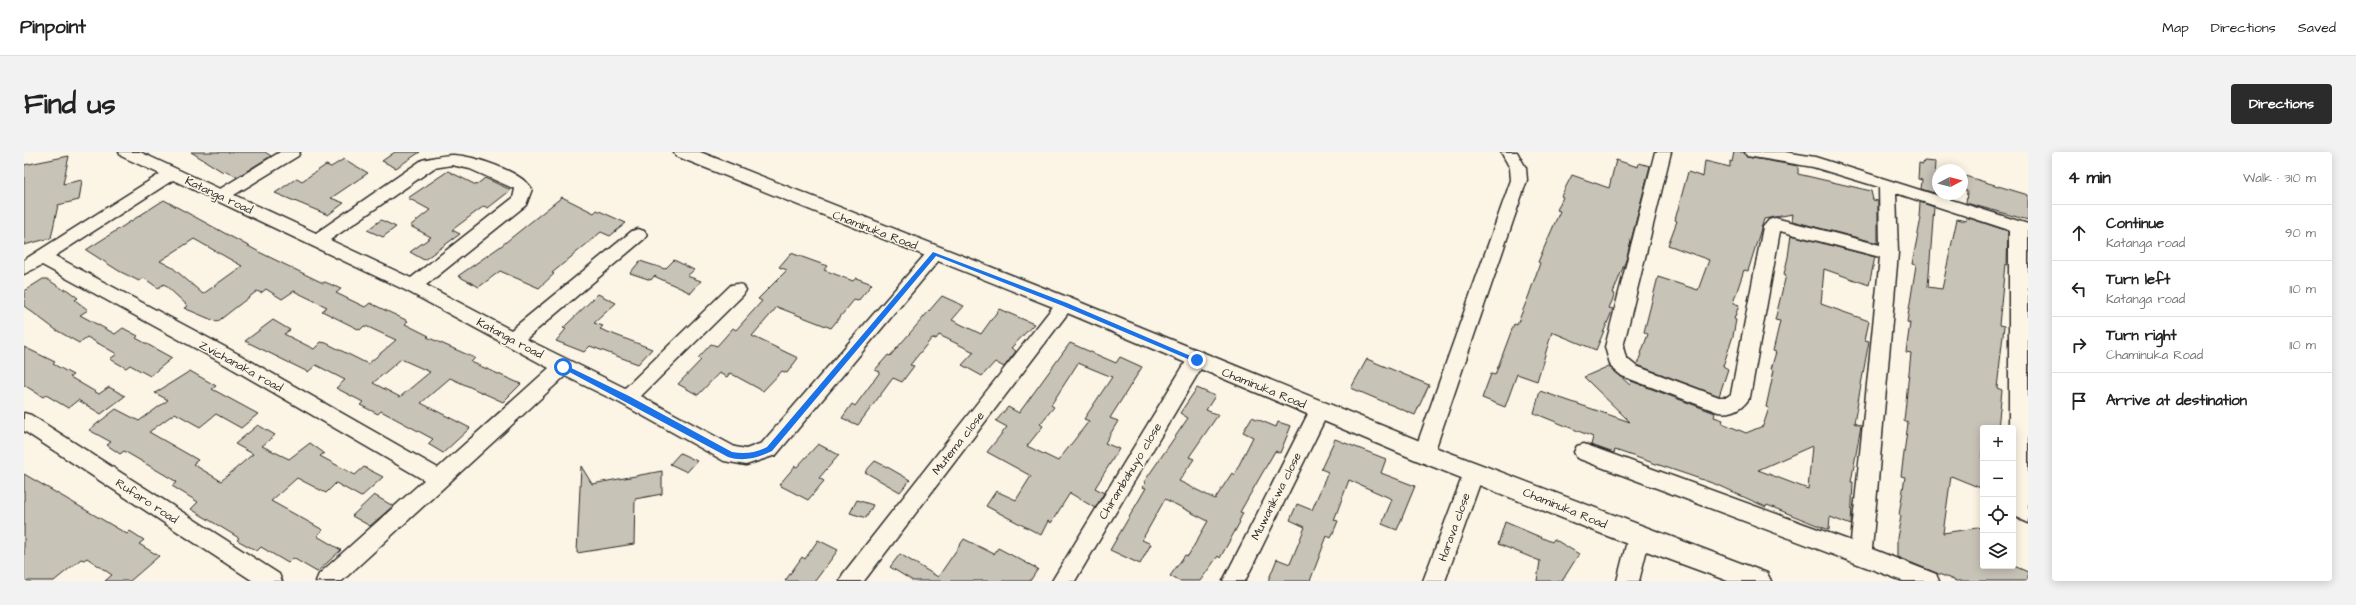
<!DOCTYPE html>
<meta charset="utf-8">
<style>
body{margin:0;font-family:"Architects Daughter",sans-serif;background:#f2f2f2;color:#222}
.controls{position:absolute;right:12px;bottom:12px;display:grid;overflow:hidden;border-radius:4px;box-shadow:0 2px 10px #0003}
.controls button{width:36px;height:36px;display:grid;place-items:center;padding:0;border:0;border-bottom:1px solid #e0e0e0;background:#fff;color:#222;font:20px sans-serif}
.compass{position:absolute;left:1908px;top:12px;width:36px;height:36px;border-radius:50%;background:#fff;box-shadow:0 2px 10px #0003;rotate:83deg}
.stop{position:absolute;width:12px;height:12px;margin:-9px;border:3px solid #1a73e8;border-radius:50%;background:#fff}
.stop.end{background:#1a73e8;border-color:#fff;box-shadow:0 1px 4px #0008}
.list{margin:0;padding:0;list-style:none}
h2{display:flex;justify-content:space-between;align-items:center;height:52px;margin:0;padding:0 16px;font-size:17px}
h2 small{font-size:13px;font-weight:400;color:#767676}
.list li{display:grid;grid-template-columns:26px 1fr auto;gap:12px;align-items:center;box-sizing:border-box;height:56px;padding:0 16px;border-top:1px solid #e0e0e0}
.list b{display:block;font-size:15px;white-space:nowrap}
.list p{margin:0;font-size:13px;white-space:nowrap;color:#767676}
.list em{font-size:13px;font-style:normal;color:#767676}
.icon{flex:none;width:22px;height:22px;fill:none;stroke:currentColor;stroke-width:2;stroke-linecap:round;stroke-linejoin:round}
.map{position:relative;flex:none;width:2004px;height:429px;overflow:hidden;border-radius:4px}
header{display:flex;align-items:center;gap:24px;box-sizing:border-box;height:56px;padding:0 20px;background:#fff;border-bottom:1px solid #e0e0e0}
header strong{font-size:19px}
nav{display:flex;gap:22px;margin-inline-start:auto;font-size:14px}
.intro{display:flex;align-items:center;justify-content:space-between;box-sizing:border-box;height:96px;padding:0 24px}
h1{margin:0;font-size:28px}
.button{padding:10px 18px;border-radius:4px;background:#2b2b2b;color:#fff;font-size:14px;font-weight:700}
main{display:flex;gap:24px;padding:0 24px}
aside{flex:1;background:#fff;border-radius:4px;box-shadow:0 2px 10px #0003}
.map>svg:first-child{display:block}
.building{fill:#c8c3b7;stroke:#2b2b2b;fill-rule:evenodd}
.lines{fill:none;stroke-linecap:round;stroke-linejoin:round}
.minor-casing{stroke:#2b2b2b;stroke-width:3}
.primary-casing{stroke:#2b2b2b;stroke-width:3}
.minor{fill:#fcf5e5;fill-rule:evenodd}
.primary{fill:#fcf5e5;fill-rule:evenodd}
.route{fill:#1a73e8}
.labels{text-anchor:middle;stroke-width:3;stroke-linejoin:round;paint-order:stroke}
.street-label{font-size:12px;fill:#2b2b2b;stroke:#fcf5e5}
</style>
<header>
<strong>Pinpoint</strong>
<nav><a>Map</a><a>Directions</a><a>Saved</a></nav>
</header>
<div class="intro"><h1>Find us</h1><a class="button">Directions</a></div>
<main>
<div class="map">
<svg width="2004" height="429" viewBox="0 0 2004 429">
<rect width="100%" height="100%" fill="#fcf5e5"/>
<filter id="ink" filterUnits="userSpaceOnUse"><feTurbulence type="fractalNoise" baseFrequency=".025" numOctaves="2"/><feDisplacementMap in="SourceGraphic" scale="8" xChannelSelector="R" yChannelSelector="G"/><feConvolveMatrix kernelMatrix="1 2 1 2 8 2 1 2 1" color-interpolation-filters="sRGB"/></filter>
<g filter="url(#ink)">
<g class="building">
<polygon points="167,0 241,0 247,4 213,25 202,19 199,20"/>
<polygon points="371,0 396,0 372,16 358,9"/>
<polygon points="1710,0 1720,0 1723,5 1774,14 1774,22 1847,39 1849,48 1854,49 1854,91 1768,69 1769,62 1740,67 1724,119 1720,118 1709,151 1715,153 1710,167 1712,168 1709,184 1699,214 1704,217 1695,244 1613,213 1624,182 1620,180 1634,125 1674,138 1685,108 1644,93 1653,69 1651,68 1664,20 1679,25 1681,9 1706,15 1706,9 1708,10"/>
<polygon points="45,4 39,32 58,28 55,48 34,53 27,86 0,93 0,13"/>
<polygon points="320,7 344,21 307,46 320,51 304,63 251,41 273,26 278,29 302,13 307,15"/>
<polygon points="1592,8 1614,15 1615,11 1626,14 1602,108 1589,141 1591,142 1585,156 1589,157 1572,198 1528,180 1513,229 1493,222 1481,255 1458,246 1467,222 1471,223 1490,172 1493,173 1505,143 1516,111 1514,110 1536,59 1533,58 1539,45 1537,44 1548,23 1585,36"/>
<polygon points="1900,9 1912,10 1910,41 1897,37 1898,28 1894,27 1895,11 1899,12"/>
<polygon points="424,19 452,33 461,26 487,38 464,56 460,54 428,78 436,82 400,108 386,100 407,85 386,74 406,58 384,46"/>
<polygon points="1941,24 2004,43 2004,68 1942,51 1943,39 1939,37"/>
<polygon points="538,45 570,61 573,58 602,71 586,84 577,80 528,121 530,122 515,136 476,119 455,135 434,124 477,94"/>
<path d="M140,48L237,101L299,131L301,130L317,137L312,141L341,155L346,151L384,169L381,172L405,184L403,185L451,206L447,210L497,232L479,250L426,226L397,251L446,276L419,301L404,292L409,287L357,259L354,262L336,253L339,250L312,236L321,228L292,213L284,220L221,189L249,168L266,178L260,182L290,197L297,190L302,191L344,212L372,188L344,175L340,174L336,178L298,159L303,155L270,139L258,147L242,137L237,141L233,139L193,170L160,156L164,154L140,132L134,136L120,126L115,129L95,119L62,98ZM170,87L218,114L179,142L149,116L136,109ZM377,207L406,220L376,245L349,231Z"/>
<polygon points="1896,50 1910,55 1904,135 1918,137 1933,67 1942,69 1942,65 1984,79 1983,113 1981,112 1975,173 1980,174 1973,236 1978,238 1974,276 1959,276 1959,337 1927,324 1919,381 1959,375 1959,414 1990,414 2004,420 2004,429 1932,429 1873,405 1873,386 1877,364 1875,363 1881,325 1877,324 1884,271 1880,269 1887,201 1882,200 1886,171 1883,170 1892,113 1888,112 1897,66 1895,65"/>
<polygon points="357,68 372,75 359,85 343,78"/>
<path d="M1767,83L1851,105L1845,133L1800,117L1797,152L1845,169L1841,188L1845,189L1830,271L1837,274L1827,330H1829L1827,373L1806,365L1805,378L1743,353L1742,355L1691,332L1591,298L1590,301L1567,293L1569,285L1510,261L1516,239L1606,270L1560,225L1585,214L1606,233L1607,229L1691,261L1690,265L1699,268L1698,271L1722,281L1739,274L1745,256L1742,255L1750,218L1747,217L1752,200L1749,199L1756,169L1751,168L1762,123L1760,122L1764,105ZM1788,294L1784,337L1734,318Z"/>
<polygon points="767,101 803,114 800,118 829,129 832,126 848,132 834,149 830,148 807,176 753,155 728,184 774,206 763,221 758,219 739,239 706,221 703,225 695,221 674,243 654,232 677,208 674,206 687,192 693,194 709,176 712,178 738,149 734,147 763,118 755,115"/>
<polygon points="650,108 670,118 663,124 677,129 667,141 630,124 631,123 627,128 606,121 616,109 641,117"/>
<polygon points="19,127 23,127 40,138 42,137 54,146 51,148 64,158 56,163 91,182 99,176 114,184 112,186 148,206 126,224 106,213 102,216 86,207 93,202 63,185 55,191 32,178 0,154 0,139"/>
<polygon points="574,142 592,151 570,171 579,174 576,177 628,197 614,212 566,194 560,200 532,189 542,177 539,176"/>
<polygon points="918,144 940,154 928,168 957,182 975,157 1010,172 987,196 992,199 980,215 971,210 958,224 938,213 950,200 915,183 912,187 908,186 886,213 890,214 878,230 869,226 834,273 818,266 828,252 831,254 856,220 851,218 864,203 866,204"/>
<path d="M1046,191L1092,211L1096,205L1118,215L1086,266L1094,269L1081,291L1095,297L1071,336L1080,341L1071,356L1046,341L1027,371L1024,369L1017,383L962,354L972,339L992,348L1007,324L963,300L983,275L972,269L984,255L995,261ZM1054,211L1088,225L1060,267L1065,269L1034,309L1003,294L1019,274L1016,272L1030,255L1027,253Z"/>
<polygon points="0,195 31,210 29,212 49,223 46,225 75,242 85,235 101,244 77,262 54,248 44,256 22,243 19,245 0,233"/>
<polygon points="1343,207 1405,233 1391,263 1327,236"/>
<polygon points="166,219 192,234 188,237 234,262 217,276 192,262 176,275 151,261 125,280 174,308 169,312 197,329 229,302 211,292 234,273 251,283 238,294 265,307 286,291 300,301 296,304 331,323 340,315 359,325 337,345 312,331 302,341 273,326 247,349 299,378 293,384 317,398 293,420 269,406 264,411 237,395 233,399 213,388 215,386 167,357 174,350 148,334 153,330 100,299 96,302 83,293 87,290 65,278 92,257 115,269 144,248 131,241"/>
<polygon points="1173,236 1191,244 1182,258 1194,263 1165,305 1170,307 1155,329 1191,347 1208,321 1210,323 1229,285 1219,280 1228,265 1252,275 1254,270 1267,274 1256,301 1251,299 1216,360 1219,361 1215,369 1216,370 1196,406 1194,404 1176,429 1155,429 1146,424 1161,403 1164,404 1184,369 1141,347 1118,388 1127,392 1116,412 1086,398 1122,336 1118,335 1122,331 1120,330 1164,266 1156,261"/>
<polygon points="1311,287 1362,307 1357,321 1391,334 1373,378 1358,372 1368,347 1325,328 1310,368 1314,369 1307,386 1303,384 1286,429 1244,429 1253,407 1266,412 1281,375 1266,368 1273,352 1288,358 1304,320 1297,317"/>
<polygon points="794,292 815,303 795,326 800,329 784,348 755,333 771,314 773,315"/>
<polygon points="656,301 673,309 663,320 646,312"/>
<polygon points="851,309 865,316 886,328 876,340 841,320"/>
<polygon points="557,314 568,332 638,319 638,342 611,347 610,392 553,401"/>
<polygon points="0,322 103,382 106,379 120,388 115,392 135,404 106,429 81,429 88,423 63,406 60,408 57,407 30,429 0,429"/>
<polygon points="350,343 369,354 346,374 328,364"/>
<polygon points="833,348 849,353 842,366 826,361"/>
<polygon points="1481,370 1528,390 1530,387 1555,402 1538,429 1513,429 1516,409 1474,392"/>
<polygon points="940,387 970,402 974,396 1014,417 1006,429 889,429 866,415 876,402 914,425"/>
<polygon points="794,388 814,398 791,429 761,429 778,405 781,407"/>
</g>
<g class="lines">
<defs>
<g id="minor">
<path d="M95,0H116L196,37L256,0H276L274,4L210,43L292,81L398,8C408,6 419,3 429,3C450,4 497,19 508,37L502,53L402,133L487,178L608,79L614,77L620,79L623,83L620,87L502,187L601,236L707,133L713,132L719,133L722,138L719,143L617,244L711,295L722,297L738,291L905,98L911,96L917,98L920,102L752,303L722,313L700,309L596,251L541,224L318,429H292L295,422L400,328L202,213L18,113L0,122V108L136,22L97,4ZM428,13L446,17L491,37L489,46L387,126L306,88L410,16ZM149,28L383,139L525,216L414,316L216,203L31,104Z"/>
<polygon points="1477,0 1493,0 1502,16 1503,28 1410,301 1407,307 1400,309 1393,307 1390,301 1487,28 1486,16"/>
<path d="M1631,0H1647L1599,195L1602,206L1612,214L1695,245H1703L1707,242L1739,75L1745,68L1751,66L1856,93L1855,35L1789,15L1723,4L1721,0H1761L1791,5L2004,72V371L1997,368L1989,362V276H1985V78L1872,41L1874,101L1848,397L1912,422L1915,429H1879L1553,306L1550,300L1553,294L1560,292L1827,389L1856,105L1756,79L1726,245C1719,257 1708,262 1694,260L1598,224L1587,215L1581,195Z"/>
<polygon points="1041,145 1047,147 1050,152 1047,157 840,429 816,429 819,422 1035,147"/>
<polygon points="1173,201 1180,203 1182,208 1051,429 1028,429 1166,203"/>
<polygon points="1295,251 1302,254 1305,259 1221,429 1199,429 1288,254"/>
<polygon points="0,261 7,263 255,422 258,429 229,429 0,279"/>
<polygon points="1450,312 1457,314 1460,320 1421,429 1399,429 1440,320 1443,314"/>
<polygon points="1615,376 1623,378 1626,385 1615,429 1593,429 1604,385 1607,378"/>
</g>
<polygon id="primary" points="650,0 676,0 1048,147 1408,294 1743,421 1747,429 1704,429 1606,393 1392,308 1034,157 652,4"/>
</defs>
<use href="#minor" class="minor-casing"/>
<use href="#primary" class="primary-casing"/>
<use href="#minor" class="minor"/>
<use href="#primary" class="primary"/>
</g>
</g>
<path class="route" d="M909,100L1043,151L1176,208L1171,210L1039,154L912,104L748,299C734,306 719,310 704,305L536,215L541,213L605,244L708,300C721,302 731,301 743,295Z"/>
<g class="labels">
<g class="street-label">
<text transform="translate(195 43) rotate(25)" y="4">Katanga road</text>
<text transform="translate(851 78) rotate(21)" y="4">Chaminuka Road</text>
<text transform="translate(486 186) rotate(28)" y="4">Katanga road</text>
<text transform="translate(217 214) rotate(29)" y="4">Zvichanaka road</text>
<text transform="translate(1240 236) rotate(22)" y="4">Chaminuka Road</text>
<text transform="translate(934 291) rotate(-52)" y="4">Mutema close</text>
<text transform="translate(1106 319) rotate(-59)" y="4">Chirambahuyo close</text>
<text transform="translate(1252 344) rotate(-63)" y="4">Muwanikwa close</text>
<text transform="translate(123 349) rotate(33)" y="4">Rufaro road</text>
<text transform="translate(1541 356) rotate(22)" y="4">Chaminuka Road</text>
<text transform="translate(1430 375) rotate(-70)" y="4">Harava close</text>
</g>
</g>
</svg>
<div class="controls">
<button>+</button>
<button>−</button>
<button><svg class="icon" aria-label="locate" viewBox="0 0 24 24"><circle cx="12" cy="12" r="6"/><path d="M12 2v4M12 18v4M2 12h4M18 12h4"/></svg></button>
<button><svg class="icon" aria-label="layers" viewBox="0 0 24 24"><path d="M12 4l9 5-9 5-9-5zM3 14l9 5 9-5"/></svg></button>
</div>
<svg class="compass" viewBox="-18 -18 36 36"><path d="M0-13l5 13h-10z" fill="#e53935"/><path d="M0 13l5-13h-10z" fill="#767676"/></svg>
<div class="stop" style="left:539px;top:215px"></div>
<div class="stop end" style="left:1173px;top:208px"></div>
</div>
<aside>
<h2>4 min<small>Walk · 310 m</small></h2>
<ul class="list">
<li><svg class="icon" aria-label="ahead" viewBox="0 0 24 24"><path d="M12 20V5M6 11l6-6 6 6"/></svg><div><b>Continue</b><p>Katanga road</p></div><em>90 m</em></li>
<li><svg class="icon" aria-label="left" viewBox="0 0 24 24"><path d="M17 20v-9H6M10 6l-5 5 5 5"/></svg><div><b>Turn left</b><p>Katanga road</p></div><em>110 m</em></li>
<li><svg class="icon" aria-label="right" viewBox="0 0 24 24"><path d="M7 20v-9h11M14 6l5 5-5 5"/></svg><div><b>Turn right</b><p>Chaminuka Road</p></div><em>110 m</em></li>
<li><svg class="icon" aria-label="arrive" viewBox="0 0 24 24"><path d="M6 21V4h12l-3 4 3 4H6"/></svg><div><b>Arrive at destination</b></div></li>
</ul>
</aside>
</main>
